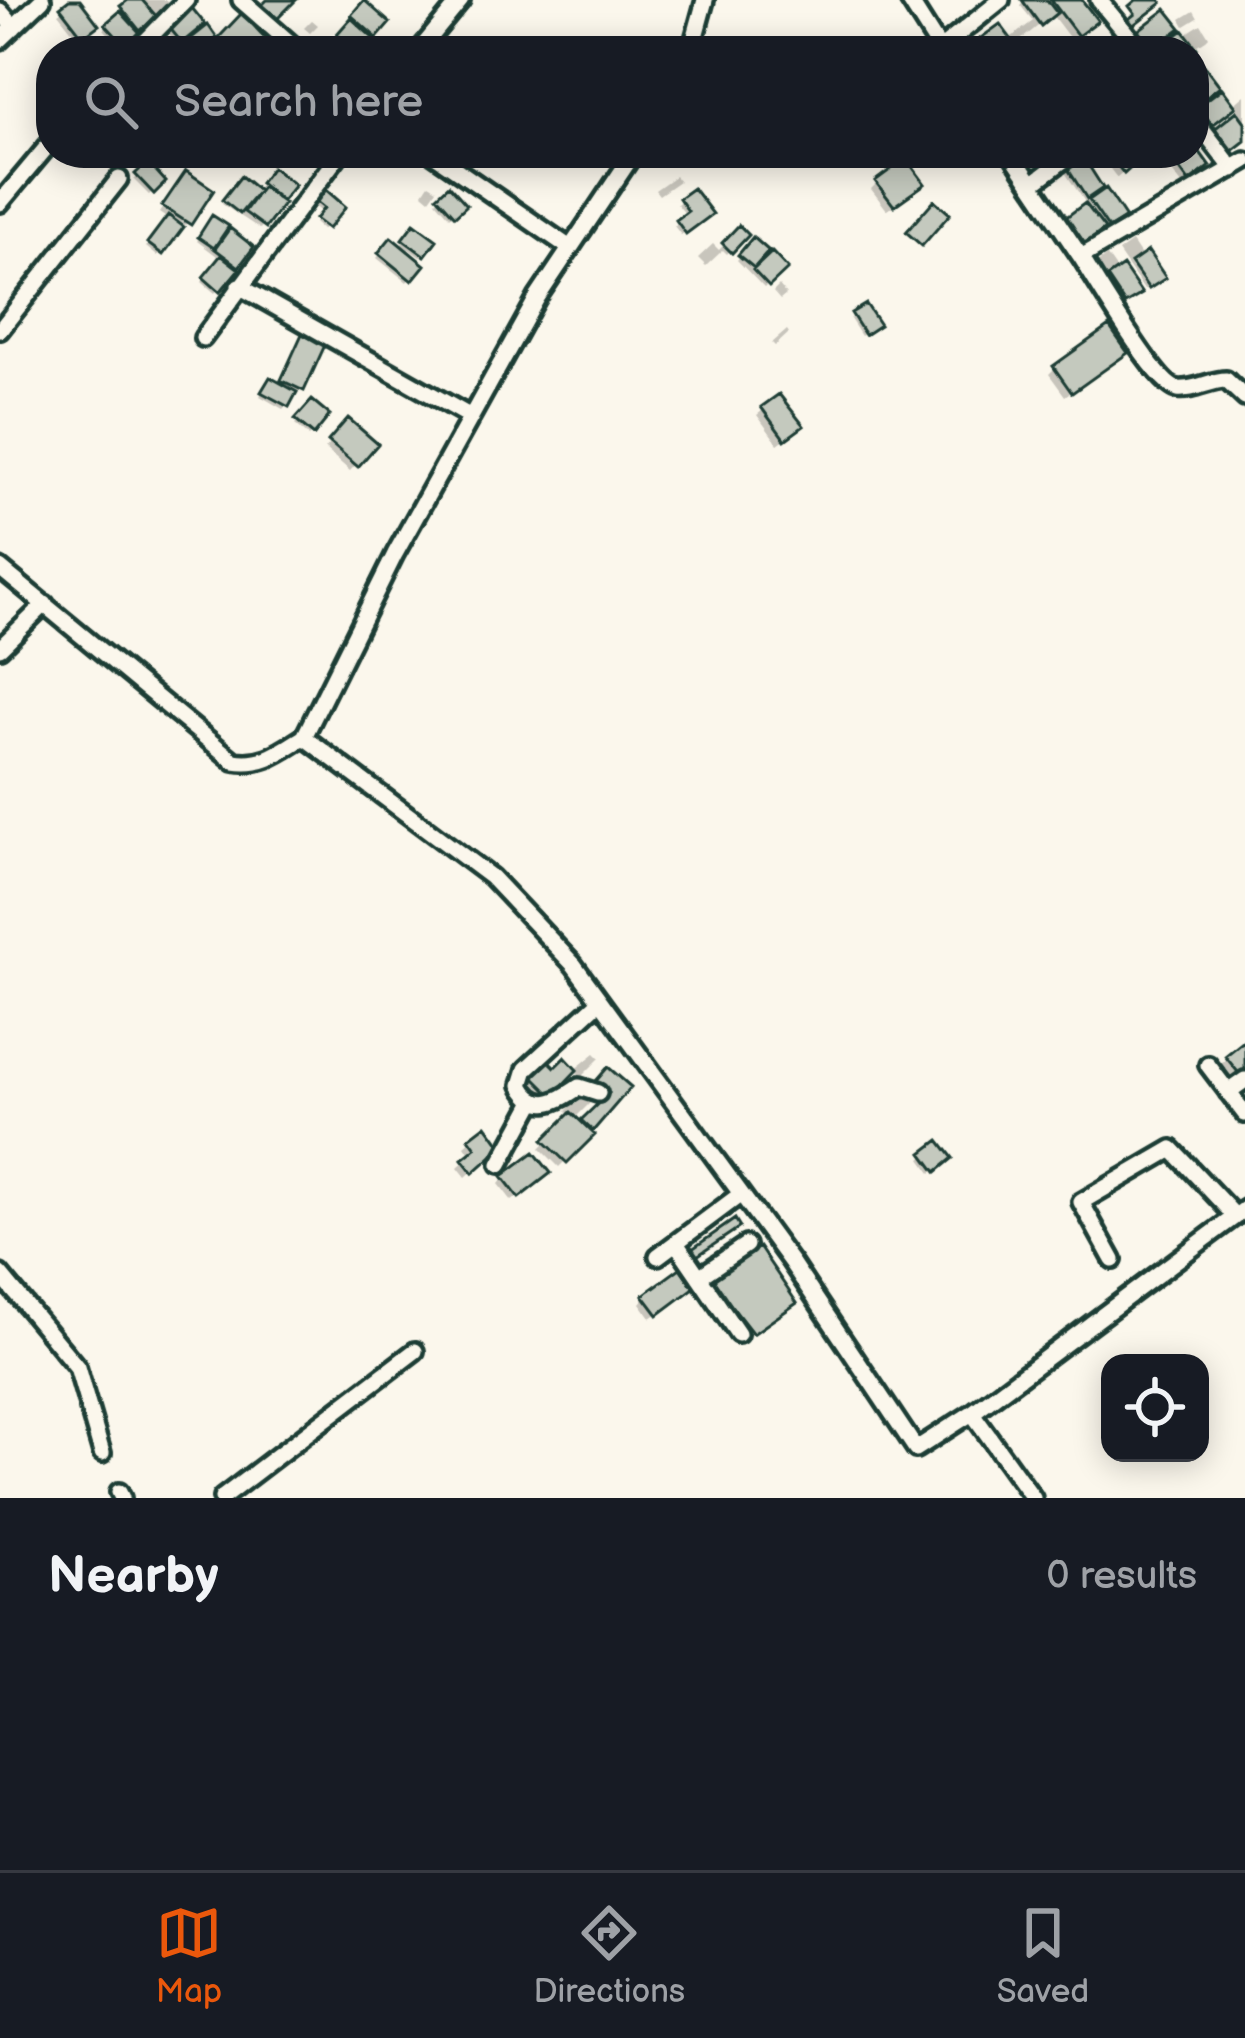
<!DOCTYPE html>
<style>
:root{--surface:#171b24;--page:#20242c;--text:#f1f3f6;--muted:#9ea1a6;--line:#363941;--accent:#ea580c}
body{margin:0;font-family:"Balsamiq Sans",sans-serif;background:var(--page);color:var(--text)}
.controls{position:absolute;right:36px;bottom:36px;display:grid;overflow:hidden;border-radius:24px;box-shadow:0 6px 30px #0003}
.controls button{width:108px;height:108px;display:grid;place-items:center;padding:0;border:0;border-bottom:3px solid var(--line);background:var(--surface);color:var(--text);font:60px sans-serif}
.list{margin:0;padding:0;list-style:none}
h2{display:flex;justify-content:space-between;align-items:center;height:156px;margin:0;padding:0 48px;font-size:51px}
h2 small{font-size:39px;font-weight:400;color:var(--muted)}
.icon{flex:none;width:66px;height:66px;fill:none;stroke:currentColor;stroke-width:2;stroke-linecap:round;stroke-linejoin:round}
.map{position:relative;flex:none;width:1245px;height:1498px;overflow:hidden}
.search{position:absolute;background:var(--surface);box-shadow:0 6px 30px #0003;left:36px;right:36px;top:36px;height:132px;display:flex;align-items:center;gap:30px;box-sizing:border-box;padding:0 42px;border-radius:48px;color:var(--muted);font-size:45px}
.sheet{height:372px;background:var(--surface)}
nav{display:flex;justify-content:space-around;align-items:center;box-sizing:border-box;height:168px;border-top:3px solid var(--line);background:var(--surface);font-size:33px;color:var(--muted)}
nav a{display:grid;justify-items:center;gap:6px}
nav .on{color:var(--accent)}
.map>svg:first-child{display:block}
.shadow{fill:#0003}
.building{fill:#c4c9be;stroke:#1f3d34;stroke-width:3}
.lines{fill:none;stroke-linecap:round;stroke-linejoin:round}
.minor-casing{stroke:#1f3d34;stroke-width:24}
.minor{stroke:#fbf7ec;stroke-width:15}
</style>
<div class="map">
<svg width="1245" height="1498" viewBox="0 0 1245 1498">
<rect width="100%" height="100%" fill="#fbf7ec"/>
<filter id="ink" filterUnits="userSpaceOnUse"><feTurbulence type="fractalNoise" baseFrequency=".00833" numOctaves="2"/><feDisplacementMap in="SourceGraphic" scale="24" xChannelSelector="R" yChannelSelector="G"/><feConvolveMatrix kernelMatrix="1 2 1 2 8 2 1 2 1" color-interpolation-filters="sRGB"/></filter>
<g filter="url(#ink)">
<path class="shadow" d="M76,0L95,24L78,38L58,13Z
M131,0H166L169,4L121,48L104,29Z
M1025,0H1043L1047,6L1054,0H1078L1088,27L1071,40L1052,15L1013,46L1016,51H976L980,43L1000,28L1008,40L1033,21L1020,5Z
M364,4L386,23L361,51H349L336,39Z
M1194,11L1198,18L1185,26L1181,19Z
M191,12L201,24L179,46L167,32Z
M312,20L318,25L310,33L304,28Z
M1201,24L1209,37L1206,40L1189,51H1159Z
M1222,93L1232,106L1245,95V138L1226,153L1212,135L1240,112L1234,105L1229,110L1205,128L1195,114Z
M1194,149L1201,172L1182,185L1159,154L1194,153Z
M190,153H212L196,167L186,157Z
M1098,153H1145L1117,178Z
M1081,159L1122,218L1081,245L1064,224L1087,205L1064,171Z
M148,167L162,182L149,195L134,180Z
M273,171L291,186L260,229L222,204L241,180L255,192Z
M675,176L679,181L659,195L655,190Z
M180,181L210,191L188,223L180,228L157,256L146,247L168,219L159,213Z
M877,183L915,189L887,210L871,189Z
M429,184L437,189L430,199L423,193Z
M448,189L463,205L450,217L436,201Z
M324,192L342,207L322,230L314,223L323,213L313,205Z
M692,192L709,214L681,235L674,226L687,216L677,204Z
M213,219L250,247L215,293L202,282L221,259L197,241Z
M739,229L745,235L727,254L723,250L706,266L698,258L713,244L719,250Z
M411,231L432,241L420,257L409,249L406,253L420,265L407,282L377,258L391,242L399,248Z
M753,242L765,252L752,272L772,256L784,269L764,288L737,260Z
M1132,242L1158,281L1144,290L1118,252Z
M1107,256L1135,296L1121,305L1093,266Z
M779,286L786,295L780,300L773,292Z
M853,316L873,328L861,336L850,319Z
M787,330L789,333L775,346L772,343Z
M303,338L301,389L283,409L260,396L267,384L278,385Z
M1118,358L1065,396L1049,374L1055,368Z
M312,404L326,416L309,436L295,424Z
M763,410L794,432L778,444L757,415Z
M348,422L374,444L350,471L325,449Z
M1245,1044V1071L1234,1080L1221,1064Z
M595,1053L600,1058L581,1077L574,1070Z
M546,1062L555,1071L573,1070L545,1099L526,1082Z
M608,1071L627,1087L588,1133L591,1135L559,1167L540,1148L571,1116L566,1111L585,1092L593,1100L574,1119L580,1124L606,1100L592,1088Z
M485,1129L499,1147L466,1177L458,1167L471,1155L465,1146Z
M939,1144L949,1158L931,1173L921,1159Z
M504,1178L541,1179L512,1201L499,1184Z
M713,1282L785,1311L743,1340L705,1290Z
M685,1294L651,1318L640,1303L645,1297Z"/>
<path class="building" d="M69,0H80L99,25L83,37L60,7Z
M128,0H142L157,17L140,31L120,6Z
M267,0H296L276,20L262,5Z
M364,0L390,23L377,38L351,15Z
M1022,0H1047L1057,13L1041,26Z
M1051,0H1082L1098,21L1078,36Z
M1136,0H1160L1162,3L1131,27L1126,21L1135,14L1129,6Z
M192,8L205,24L182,43L168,26Z
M1166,9L1181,28L1150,51L1136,32Z
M120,11L141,34L126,47L105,24Z
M242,13L269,42L260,51H206Z
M351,18L375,40L365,51H355L337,34Z
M1000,24L1020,51H986L978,40Z
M208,25L217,38L199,51H190L184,44Z
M1183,30L1197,48L1192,51H1154Z
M1204,65L1220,86L1194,106V73Z
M1222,88L1236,107L1210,127L1196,108Z
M1237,111L1245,122V141L1231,152L1213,130Z
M1194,144L1210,166L1189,182L1168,153H1194Z
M1108,153H1147L1124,174Z
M1082,155L1103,188L1087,199L1066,166Z
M906,158L925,184L894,206L875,181Z
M148,162L166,182L154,194L135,174Z
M272,167L295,185L282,201L260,183Z
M186,171L214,190L191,225L162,206Z
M241,176L259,191L240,214L222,200Z
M449,185L467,205L455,216L437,196Z
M262,187L284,203L266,228L244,212Z
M324,188L346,207L328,229L315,219L324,208L314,200Z
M693,188L713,214L686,234L676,220L688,211L679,198Z
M1106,188L1126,218L1109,229L1089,200Z
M934,200L950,214L922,246L906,232Z
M1085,203L1105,229L1085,244L1065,218Z
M168,215L184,227L163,255L147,243Z
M212,215L229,226L214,248L198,237Z
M414,223L437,240L425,256L402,239Z
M739,225L749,235L732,253L722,243Z
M230,228L254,247L239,267L215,249Z
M391,237L425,265L412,281L378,253Z
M753,237L769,251L754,268L738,255Z
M1148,251L1166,278L1149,289L1131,263Z
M772,252L788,269L769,287L753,270Z
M221,255L239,269L220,292L203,277Z
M1123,266L1142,294L1125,304L1107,277Z
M866,304L880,325L865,335L851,313Z
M1109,326L1128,353L1072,393L1053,366Z
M302,334L325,345L304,391L281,380Z
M270,377L297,392L289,407L261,392Z
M779,394L804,426L785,440L761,407Z
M312,400L330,415L314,435L295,419Z
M348,418L378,444L358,467L328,441Z
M1245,1040V1073L1241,1076L1225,1056Z
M565,1057L577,1070L552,1096L530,1074L546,1058L555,1067Z
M608,1067L631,1087L593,1131L581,1120L609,1093L596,1081Z
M571,1112L595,1135L567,1163L543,1140Z
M486,1125L502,1147L473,1173L462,1159L476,1148L469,1138Z
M939,1140L953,1158L936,1172L922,1153Z
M534,1152L551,1173L519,1198L502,1176Z
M735,1219L740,1227L697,1256L692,1249Z
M759,1247L797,1303L753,1334L711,1280Z
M680,1268L694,1288L658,1315L643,1295Z"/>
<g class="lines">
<g class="minor-casing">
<path id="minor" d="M241,0L299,51
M909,0L940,49L1001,0
M1099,0L1141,51
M0,11L14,27
M0,40L42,0
M136,51L186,0
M419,51L461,0
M691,51L705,0
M1194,118L1233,169
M432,153L570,248
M634,153L537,298L395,554L304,737L491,877L574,965L791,1262L916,1449L972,1413
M1011,153L1081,257L1245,161
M1032,184L1073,153
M0,203L51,142
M1081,257C1095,279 1157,386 1178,389C1193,391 1211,380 1226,380L1245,398
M239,286L471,417
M0,330L119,179
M203,338L340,153
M0,568L234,761C263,766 280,752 304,737
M0,648L45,604
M1208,1065L1245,1114
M1228,1092L1245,1080
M598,1093L579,1087C557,1102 537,1114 521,1085L526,1069L600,1001
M500,1164L534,1101
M676,1243L738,1334
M658,1256L741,1194
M1113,1260L1081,1202L1172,1149L1235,1216
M0,1274L77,1367L102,1453
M699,1277L746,1245
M119,1492L122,1498
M222,1498L415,1351
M1033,1498L972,1413L1245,1209"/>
</g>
<use href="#minor" class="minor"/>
</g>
</g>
</svg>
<div class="controls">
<button><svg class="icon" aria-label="locate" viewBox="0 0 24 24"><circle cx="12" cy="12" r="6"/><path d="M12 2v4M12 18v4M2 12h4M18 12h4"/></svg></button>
</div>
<div class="search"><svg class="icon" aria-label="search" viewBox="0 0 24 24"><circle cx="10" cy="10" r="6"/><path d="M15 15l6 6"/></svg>Search here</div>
</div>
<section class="sheet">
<h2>Nearby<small>0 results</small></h2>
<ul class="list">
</ul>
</section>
<nav>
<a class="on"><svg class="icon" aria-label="map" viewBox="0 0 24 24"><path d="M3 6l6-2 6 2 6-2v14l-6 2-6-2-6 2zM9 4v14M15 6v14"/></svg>Map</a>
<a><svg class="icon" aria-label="directions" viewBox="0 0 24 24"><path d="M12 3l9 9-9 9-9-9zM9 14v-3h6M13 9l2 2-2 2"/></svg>Directions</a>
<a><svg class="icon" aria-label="saved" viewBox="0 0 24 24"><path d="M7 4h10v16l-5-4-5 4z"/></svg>Saved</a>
</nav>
